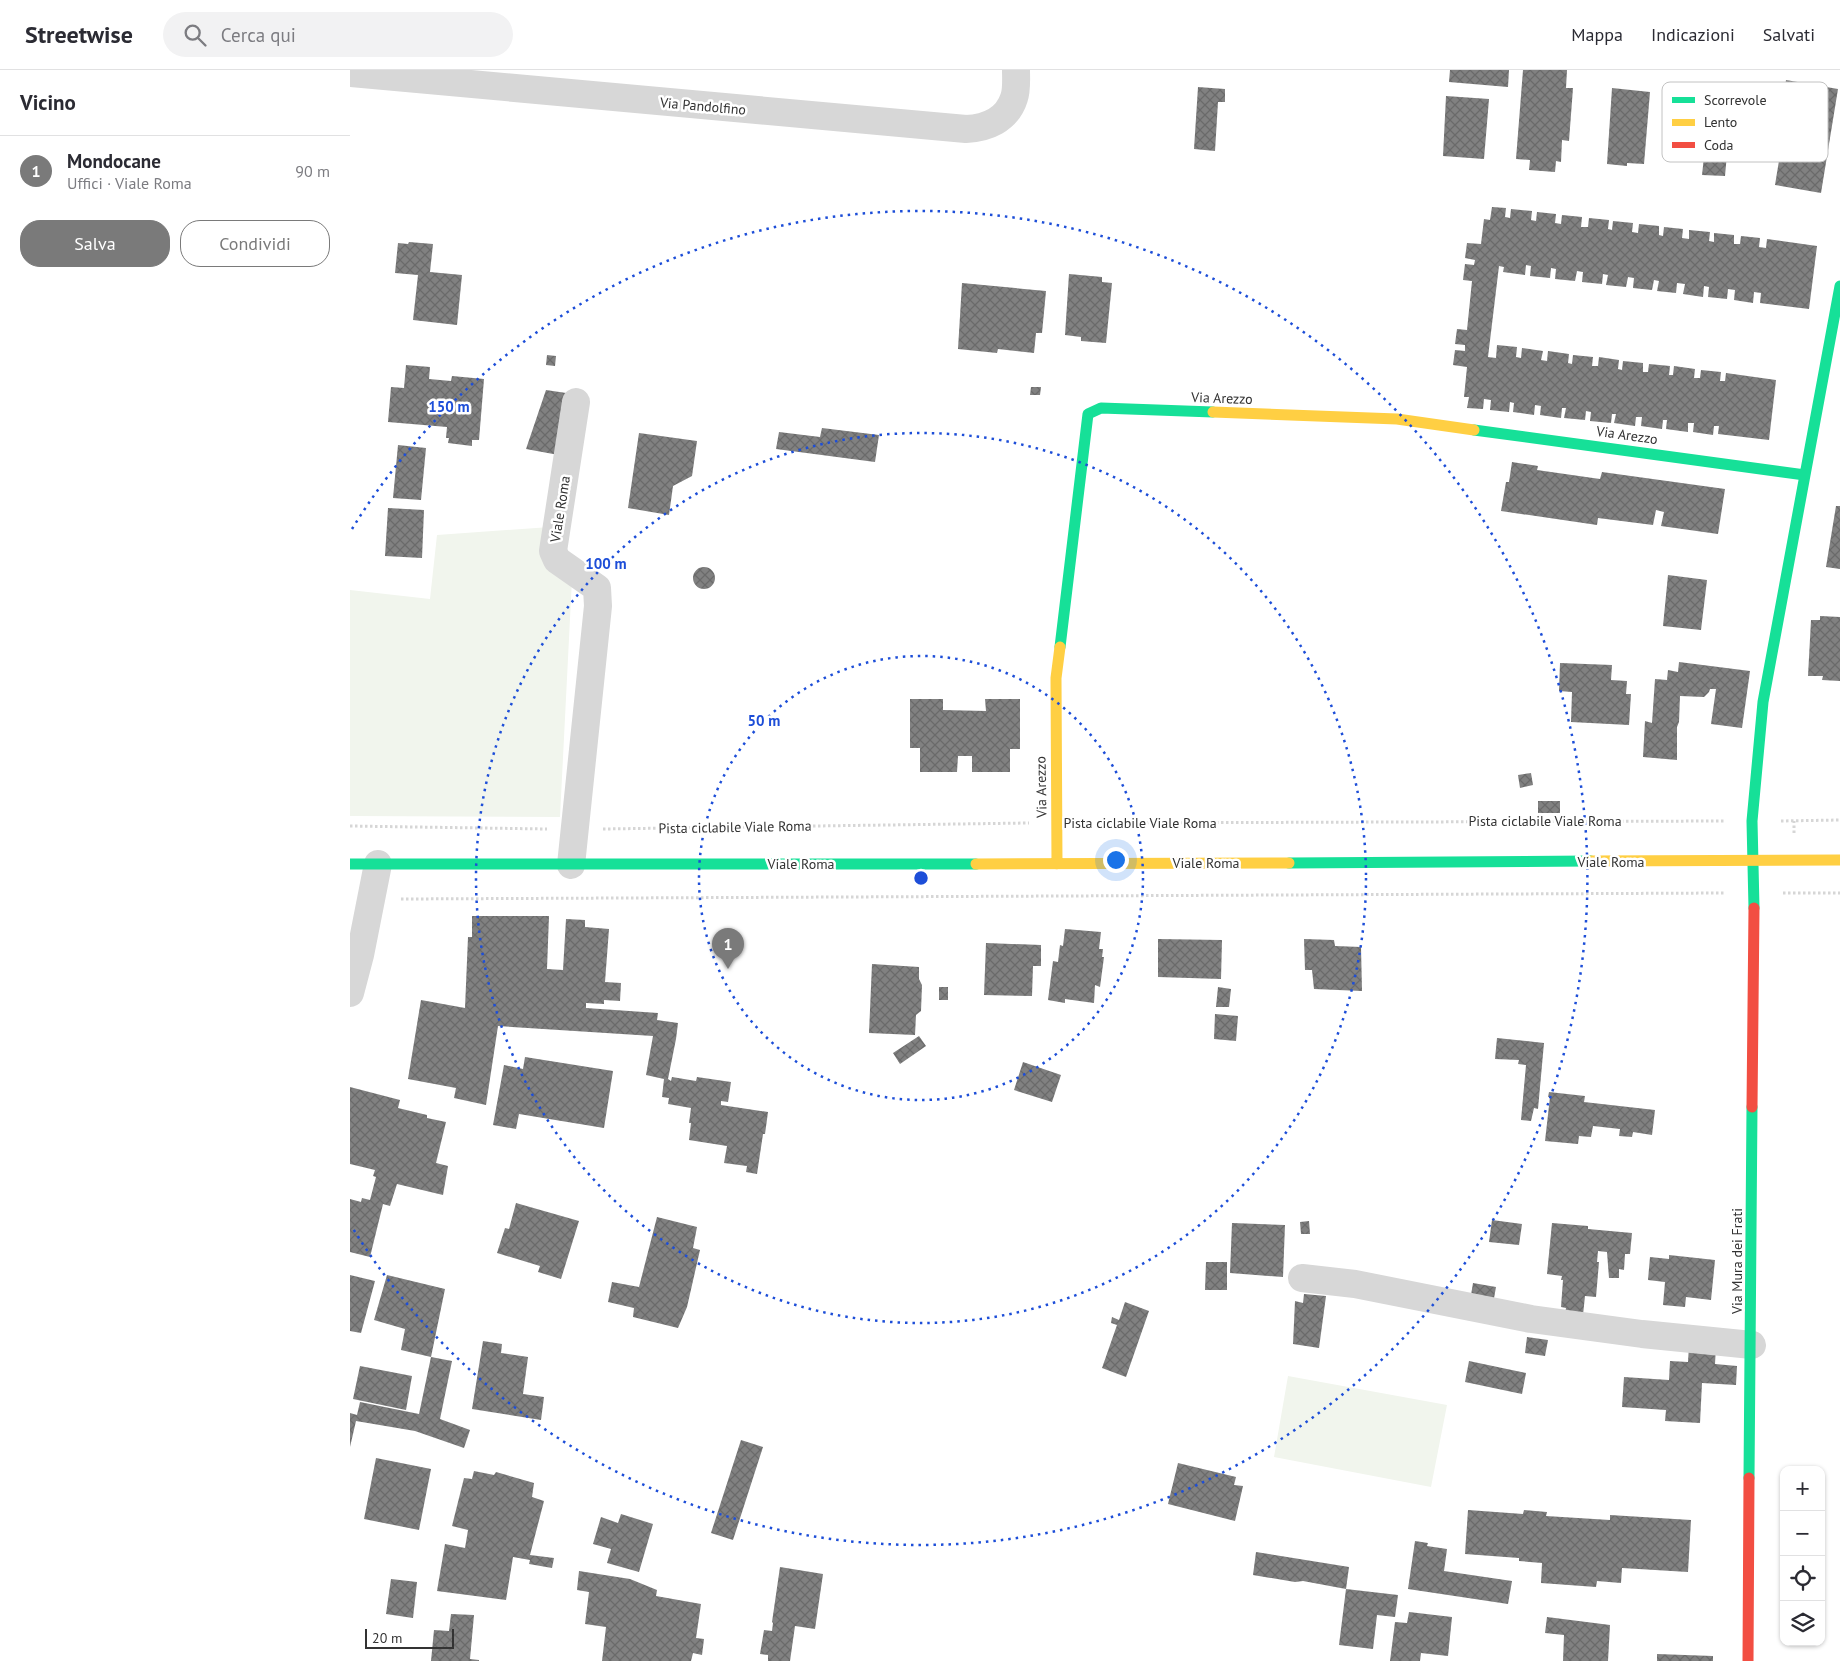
<!DOCTYPE html>
<html lang="it">
<meta charset="utf-8">
<style>
:root{--surface:#fff;--page:#f2f2f3;--text:#2b2b33;--muted:#7c7c81;--line:#e1e1e2;--accent:#7a7a7a}
body{margin:0;font-family:"PT Sans",sans-serif;background:var(--page);color:var(--text)}
.controls{position:absolute;right:15px;bottom:15px;display:grid;overflow:hidden;border-radius:10px;box-shadow:0 1px 4px #0004}
.controls button{width:45px;height:45px;display:grid;place-items:center;padding:0;border:0;border-bottom:1px solid var(--line);background:var(--surface);color:var(--text);font:25px sans-serif}
.scale{position:absolute;left:15px;bottom:12px;width:89px;box-sizing:border-box;padding-left:5px;border:2px solid #333;border-top:0;font-size:14px;line-height:18px;white-space:nowrap;color:#333;-webkit-text-stroke:4px #fff;paint-order:stroke}
.you{position:absolute;left:765px;top:789px;width:18px;height:18px;margin:-12px;border:4px solid #fff;border-radius:50%;background:#1a73e8;box-shadow:0 0 0 8px #1a73e833}
.badge{display:grid;place-items:center;width:32px;height:32px;border-radius:50%;background:var(--accent);color:#fff;font-size:16px;font-weight:700}
.pin{position:absolute;translate:-50% -41px;filter:drop-shadow(0 1px 2px #0008)}
.pin::after{content:'';position:absolute;top:26px;width:18px;height:15px;background:inherit;clip-path:polygon(0 0,100% 0,50% 100%)}
.list{margin:0;padding:0;list-style:none}
h2{display:flex;justify-content:space-between;align-items:center;height:65px;margin:0;padding:0 20px;font-size:21px}
h2 small{font-size:16px;font-weight:400;color:var(--muted)}
.list li{display:grid;grid-template-columns:32px 1fr auto;gap:15px;align-items:center;box-sizing:border-box;height:70px;padding:0 20px;border-top:1px solid var(--line)}
.list b{display:block;font-size:19px;white-space:nowrap}
.list p{margin:0;font-size:16px;white-space:nowrap;color:var(--muted)}
.list em{font-size:16px;font-style:normal;color:var(--muted)}
.actions{display:flex;gap:10px;padding:15px 20px}
.actions a{flex:1;padding:11px 0;border:1px solid var(--accent);border-radius:20px;text-align:center;font-size:18px;color:var(--accent)}
.actions .main{background:var(--accent);color:#fff}
.icon{flex:none;width:28px;height:28px;fill:none;stroke:currentColor;stroke-width:2;stroke-linecap:round;stroke-linejoin:round}
.map{position:relative;flex:none;width:1490px;height:1591px;overflow:hidden}
header{display:flex;align-items:center;gap:30px;box-sizing:border-box;height:70px;padding:0 25px;background:var(--surface);border-bottom:1px solid var(--line)}
header strong{font-size:24px}
nav{display:flex;gap:28px;margin-inline-start:auto;font-size:18px}
.search{width:350px;height:45px;background:var(--page);display:flex;align-items:center;gap:12px;box-sizing:border-box;padding:0 18px;border-radius:28px;color:var(--muted);font-size:19px}
main{display:flex}
aside{flex:1;background:var(--surface)}
.map>svg:first-child{display:block}
.pitch{fill:#f1f5ed}
.building{fill:url(#building-cross-hatch)}
.lines{fill:none;stroke-linecap:round;stroke-linejoin:round}
.path{stroke:#d6d6d6;stroke-width:3;stroke-dasharray:2.5 2.5;stroke-linecap:butt}
.street{stroke:#d7d7d7;stroke-width:28}
.fast{stroke:#16e098;stroke-width:11}
.slow{stroke:#ffcf43;stroke-width:11}
.jam{stroke:#f24e42;stroke-width:11}
.ring{fill:none;stroke:#1d4ed8;stroke-width:2.5;stroke-dasharray:2.5 5}
.labels{text-anchor:middle;stroke-width:5;stroke-linejoin:round;paint-order:stroke}
.street-label{font-size:14px;fill:#333;stroke:#fff}
.key{fill:#fff;stroke:#c2c2c2;stroke-width:1}
.key-label{font-size:14px;fill:#333}
.centre{fill:#1d4ed8;stroke:#fff;stroke-width:2.5}
.ring-label{font-size:15px;text-anchor:middle;font-weight:bold;fill:#1d4ed8;stroke:#fff;stroke-width:5;stroke-linejoin:round;paint-order:stroke}
</style>
<header>
<strong>Streetwise</strong>
<div class="search"><svg class="icon" aria-label="search" viewBox="0 0 24 24"><circle cx="10" cy="10" r="6"/><path d="M15 15l6 6"/></svg>Cerca qui</div>
<nav><a>Mappa</a><a>Indicazioni</a><a>Salvati</a></nav>
</header>
<main>
<aside>
<h2>Vicino<small></small></h2>
<ul class="list">
<li><span class="badge">1</span><div><b>Mondocane</b><p>Uffici · Viale Roma</p></div><em>90 m</em></li>
</ul>
<div class="actions"><a class="main">Salva</a><a>Condividi</a></div>
</aside>
<div class="map">
<svg width="1490" height="1591" viewBox="0 0 1490 1591">
<defs>
<pattern id="building-cross-hatch" width="8" height="8" patternUnits="userSpaceOnUse" patternTransform="scale(1.25)"><rect width="8" height="8" fill="#818181"/><path d="M0 0l8 8M0 8l8-8" fill="none" stroke="#6a6a6a"/></pattern>
</defs>
<rect width="100%" height="100%" fill="#fff"/>
<path class="pitch" d="M200,457L222,509L210,747L0,746V520L80,529L87,465Z
M938,1306L1097,1335L1081,1417L924,1387Z"/>
<path class="building" d="M1100,0H1159L1158,17L1099,12Z
M1173,0H1217L1216,18H1223L1219,71L1212,70L1211,92L1206,91L1205,102L1179,100L1180,90L1166,89Z
M1436,10L1488,19L1471,123L1425,115L1438,36H1432Z
M848,17L875,19V32H868L865,81L844,79Z
M1262,18L1300,22L1294,94L1277,93V96L1257,94Z
M1096,26L1139,29L1134,89L1093,86Z
M1335,35L1381,39L1375,106L1352,105L1354,87L1331,85Z
M1142,137L1156,138L1155,147L1160,148L1161,139L1182,141L1181,150L1186,151L1187,142L1206,144L1205,153L1211,154L1212,145L1232,147L1231,157H1238L1239,148L1259,150L1258,159L1262,160L1263,151L1283,153L1282,162L1288,163L1289,154L1309,156V165L1313,166L1314,157L1333,159L1332,168L1339,169V160L1360,162L1359,171L1364,172V163L1384,165V174H1390L1391,166L1410,168L1409,177L1416,178L1417,169L1467,176L1459,239L1410,233L1411,223L1404,222L1403,233L1384,230L1385,220L1378,219L1377,229L1358,227L1359,217L1354,216L1353,227L1333,224L1335,214L1327,213L1326,223L1307,221L1309,211L1304,210L1302,220L1283,218L1284,208L1278,207L1276,217L1256,215L1258,205L1253,204L1252,214L1232,212L1233,202L1227,201L1225,211L1205,209L1206,199L1201,198L1200,208L1180,206L1181,196L1176,195L1175,205L1153,202L1154,197L1149,196L1138,287L1146,288L1147,275L1167,277L1166,287L1171,288L1172,278L1193,281L1191,290L1197,291L1198,281L1219,284L1218,293L1222,294L1223,285L1243,287L1242,296H1248L1249,287L1269,290L1268,299L1272,300L1273,291L1293,293V302H1298L1299,294L1320,296L1319,305H1323L1324,296L1345,299L1344,308H1350L1351,300L1371,302L1370,311H1375L1376,303L1426,310L1419,370L1368,364L1369,356H1364L1363,365L1343,362L1344,353H1338V362L1316,359L1317,350H1313L1312,359L1291,356L1292,347H1286L1285,356L1264,353L1266,344H1262L1261,353L1240,351L1241,342L1236,341L1235,350L1214,348L1216,338H1212L1211,348L1190,345L1191,336L1185,335L1184,345L1163,342L1164,333L1160,332L1159,342L1140,340L1141,330L1134,329L1133,339L1117,338L1119,327H1114L1117,297L1103,295L1105,280L1115,281V275L1105,274L1107,259L1117,260L1122,211L1113,210L1115,194L1124,195L1125,190L1115,188L1117,173L1131,174L1134,149L1140,150Z
M59,172L83,174L80,202L112,205L107,255L63,250L68,205L45,203L48,173L58,174Z
M719,204L752,207V212L762,213L756,273L731,271V267L715,265Z
M612,213L696,221L692,263H686L684,283L648,279L647,283L608,279Z
M197,285L206,286L205,296L196,295Z
M56,295L80,297L79,309L101,311L102,306L134,309L129,370H122V376L98,373L99,368H96L97,357L38,352L41,317L54,318Z
M681,317H691L690,325H680Z
M196,320L223,324L214,386L176,379Z
M472,358L529,365L525,392L426,379L429,362L470,367Z
M289,363L347,371L342,406L323,416L319,445L278,438Z
M48,375L76,378L71,430L43,428Z
M1162,392L1188,396L1187,400L1250,409L1252,402L1375,419L1368,464L1311,456L1314,442L1306,440L1303,455L1248,448L1247,455L1151,441L1156,412H1159Z
M1486,436H1490V499L1476,497Z
M38,438L74,440L72,488L35,486Z
M343 508a11 11 0 1 1 22 0a11 11 0 1 1-22 0Z
M1318,505L1357,510L1351,560L1313,556Z
M1470,546L1490,547V611L1472,610L1473,606H1458L1461,550H1470Z
M1329,592L1400,601L1392,658L1361,654L1366,619H1360L1359,622L1354,627L1330,626L1329,652L1327,657V690L1293,687L1295,651L1302,653L1305,609L1317,610L1318,600L1328,602Z
M1210,593L1262,595L1261,610L1277,611L1276,624H1281L1279,655L1221,652L1222,622L1209,621Z
M560,629H593V640L636,641L635,629H670V679H660V702H622V686H608L607,702H570V678H560Z
M1181,703L1183,715L1170,718L1168,705Z
M1188,731H1210V743H1188Z
M122,846H199L197,899L213,900L216,849L235,850V857L259,859L255,912L271,913L270,931L254,930V934L236,933V938L308,943L307,950L328,953L326,969L318,1009L321,1011L322,1007L346,1011L347,1007L381,1012L378,1032L371,1031V1035L418,1042L415,1064H413L407,1104L396,1102L397,1096L374,1093L377,1076L339,1070L341,1053H339L341,1038L318,1034L319,1028L312,1027L314,1009L296,1005L303,966L148,956L136,1035L104,1028L106,1018L58,1009L71,930L115,938L118,867H122Z
M715,859L751,862L749,879H753L752,887H754L750,917L745,915L744,933L715,929V933L698,930L703,891L708,892L710,875L713,876Z
M808,869L872,870L871,909L808,907Z
M954,869L984,870L985,876L1011,877L1012,921L964,919L962,900H955Z
M636,873L691,875V896H683L682,926L634,925Z
M522,894L569,897V909L572,915L571,941L566,945L565,965L519,963Z
M589,917H598V930H589Z
M868,917L881,919L879,937H866Z
M865,944L888,946L886,971L864,969Z
M569,966L576,976L550,994L543,983Z
M1147,968L1194,973L1188,1039L1184,1038L1181,1051L1171,1050L1176,995L1168,994L1169,990L1145,989Z
M175,987L263,1001L254,1058L169,1044L166,1059L143,1055L154,995L173,999Z
M673,992L711,1005L702,1032L664,1020Z
M0,1017L50,1030L48,1038L77,1045V1048L96,1052L86,1093L98,1096L93,1125L47,1114L40,1136L33,1134L20,1187L0,1182V1129L11,1132L12,1128L20,1130L26,1107L23,1106L25,1100L0,1094Z
M1199,1022L1235,1026L1234,1032L1305,1040L1302,1065L1283,1062L1282,1067L1269,1066L1270,1059L1243,1056L1241,1067L1229,1066L1228,1074L1195,1071L1200,1027H1198Z
M166,1133L229,1151L211,1209L188,1202L190,1196L147,1183L155,1158L159,1159Z
M307,1147L347,1157L343,1178L350,1180L337,1237L328,1258L283,1247L284,1238L258,1232L262,1212L289,1217Z
M1142,1150L1172,1154L1169,1175L1139,1172Z
M959,1151L960,1164H951L950,1152Z
M882,1153L935,1155L933,1207L880,1203Z
M1202,1153L1238,1156V1159L1282,1163L1280,1184H1275L1274,1200L1269,1199V1208H1259L1257,1182L1248,1181L1247,1192H1249L1246,1227L1235,1226L1233,1245L1215,1244L1216,1238L1211,1237L1213,1210H1211L1212,1206L1197,1204Z
M1319,1185L1365,1190L1361,1230L1336,1227L1335,1237L1313,1235L1315,1212L1298,1210L1300,1187L1319,1189Z
M856,1192H877V1220H855Z
M0,1205L25,1211L11,1263L0,1261Z
M37,1205L95,1219L81,1287L51,1280L55,1259L24,1250Z
M1123,1213L1146,1217L1143,1234L1120,1231Z
M954,1224L976,1226L969,1278L943,1274L945,1231L953,1233Z
M775,1232L799,1241L776,1307L752,1298L767,1255L761,1253L762,1247L769,1250Z
M1177,1267L1198,1270L1195,1286L1175,1283Z
M133,1271L152,1274L151,1283L178,1287L173,1324L194,1327L191,1350L122,1339Z
M1339,1275L1366,1276L1365,1294L1387,1296L1386,1315L1352,1313L1350,1353L1315,1351L1316,1340L1272,1337L1274,1307L1319,1310L1320,1291L1338,1292Z
M81,1287L102,1291L90,1349L120,1360L114,1378L65,1361L6,1351L0,1377V1343L7,1345L10,1332L69,1344Z
M1119,1291L1176,1303L1172,1324L1115,1312Z
M10,1296L62,1306L56,1340L3,1329Z
M391,1370L413,1377L383,1470L361,1463Z
M26,1388L81,1399L69,1460L14,1449Z
M828,1393L886,1407L884,1415L893,1416L885,1451L818,1434Z
M124,1401L144,1405L146,1402L184,1413L182,1427L194,1431L180,1485L204,1488L202,1498L179,1494L180,1490L163,1487L156,1530L87,1521L95,1474L115,1478L118,1460L102,1456L114,1408L122,1409Z
M1118,1440L1173,1444L1174,1440L1197,1442L1196,1446L1260,1450V1445L1341,1450L1338,1502L1272,1498L1271,1513L1247,1511L1246,1517L1191,1513L1192,1493L1169,1491V1488L1115,1484Z
M271,1444L303,1454L289,1502L257,1493L261,1479L243,1474L251,1447L268,1453Z
M1065,1471L1078,1473L1077,1476L1097,1479L1094,1501L1162,1511L1158,1534L1058,1519Z
M906,1482L999,1497L996,1519L953,1511L945,1512L903,1505Z
M430,1497L473,1504L465,1559L445,1556L440,1591H418V1585L410,1584L414,1560L422,1561L423,1553L422,1552Z
M229,1501L280,1509L307,1520L306,1526L351,1534L346,1568L354,1569L352,1585L343,1583L341,1591H252L256,1557L235,1554L239,1522L227,1520Z
M41,1509L67,1512L63,1548L36,1544Z
M996,1519L1048,1525L1045,1547L1027,1545L1023,1579L989,1575Z
M1059,1542L1102,1547L1098,1586L1071,1583L1070,1591H1040L1045,1552L1057,1553Z
M101,1544L124,1545L120,1589L129,1590V1591H81L84,1560L99,1561Z
M1197,1547L1260,1555L1258,1591H1213L1214,1565L1195,1563Z
M1307,1584L1363,1586V1591H1307Z"/>
<g class="lines">
<path class="path" d="M1431,751L1490,750
M736,753L1374,751
M0,756L197,759
M253,759L679,753
M1444,763V751
M1433,823H1490
M51,829L1374,823"/>
<path class="street" d="M0,3L616,59C637,58 657,50 664,28C667,20 666,9 666,0
M221,795L248,536L247,518L207,490L203,481L226,332
M0,923L10,885L28,794
M952,1208L1005,1214L1181,1249L1292,1264L1402,1275"/>
<path class="fast" d="M1124,360L1455,405
M710,577L738,344L751,338L863,342
M939,793L1241,791
M0,794H626
M1404,838L1402,751L1413,632L1490,216
M1399,1408L1402,1037"/>
<path class="slow" d="M863,342L1047,349L1124,360
M1241,791L1490,790
M626,794L939,793
M707,794L706,608L710,577"/>
<path class="jam" d="M1402,1037L1404,838
M1398,1591L1399,1408"/>
</g>
<g class="ring">
<circle cx="571" cy="808" r="222"/>
<circle cx="571" cy="808" r="445"/>
<path d="M2 459A667 667 0 1 1 2 1157"/>
</g>
<g class="labels">
<g class="street-label">
<text transform="translate(353 36) rotate(5)" y="5">Via Pandolfino</text>
<text transform="translate(872 328) rotate(2)" y="5">Via Arezzo</text>
<text transform="translate(1277 365) rotate(8)" y="5">Via Arezzo</text>
<text transform="translate(210 439) rotate(-81)" y="5">Viale Roma</text>
<text transform="translate(691 717) rotate(-91)" y="5">Via Arezzo</text>
<text x="1195" y="756">Pista ciclabile Viale Roma</text>
<text x="790" y="758">Pista ciclabile Viale Roma</text>
<text transform="translate(385 757) rotate(-1)" y="5">Pista ciclabile Viale Roma</text>
<text x="1261" y="797">Viale Roma</text>
<text x="856" y="798">Viale Roma</text>
<text x="451" y="799">Viale Roma</text>
<text transform="translate(1387 1191) rotate(-90)" y="5">Via Mura dei Frati</text>
</g>
</g>
<rect x="1312" y="12" width="166" height="80" rx="8" class="key"/>
<rect x="1322" y="27" width="23" height="6" fill="#16e098"/>
<rect x="1322" y="49" width="23" height="7" fill="#ffcf43"/>
<rect x="1322" y="72" width="23" height="6" fill="#f24e42"/>
<g class="key-label">
<text x="1354" y="35">Scorrevole</text>
<text x="1354" y="57">Lento</text>
<text x="1354" y="80">Coda</text>
</g>
<circle cx="571" cy="808" r="8" class="centre"/>
<g class="ring-label">
<text x="99" y="342">150 m</text>
<text x="256" y="499">100 m</text>
<text x="414" y="656">50 m</text>
</g>
</svg>
<div class="controls">
<button>+</button>
<button>−</button>
<button><svg class="icon" aria-label="locate" viewBox="0 0 24 24"><circle cx="12" cy="12" r="6"/><path d="M12 2v4M12 18v4M2 12h4M18 12h4"/></svg></button>
<button><svg class="icon" aria-label="layers" viewBox="0 0 24 24"><path d="M12 4l9 5-9 5-9-5zM3 14l9 5 9-5"/></svg></button>
</div>
<div class="scale">20 m</div>
<div class="you"></div>
<div class="pin badge" style="left:378px;top:899px">1</div>
</div>
</main>
